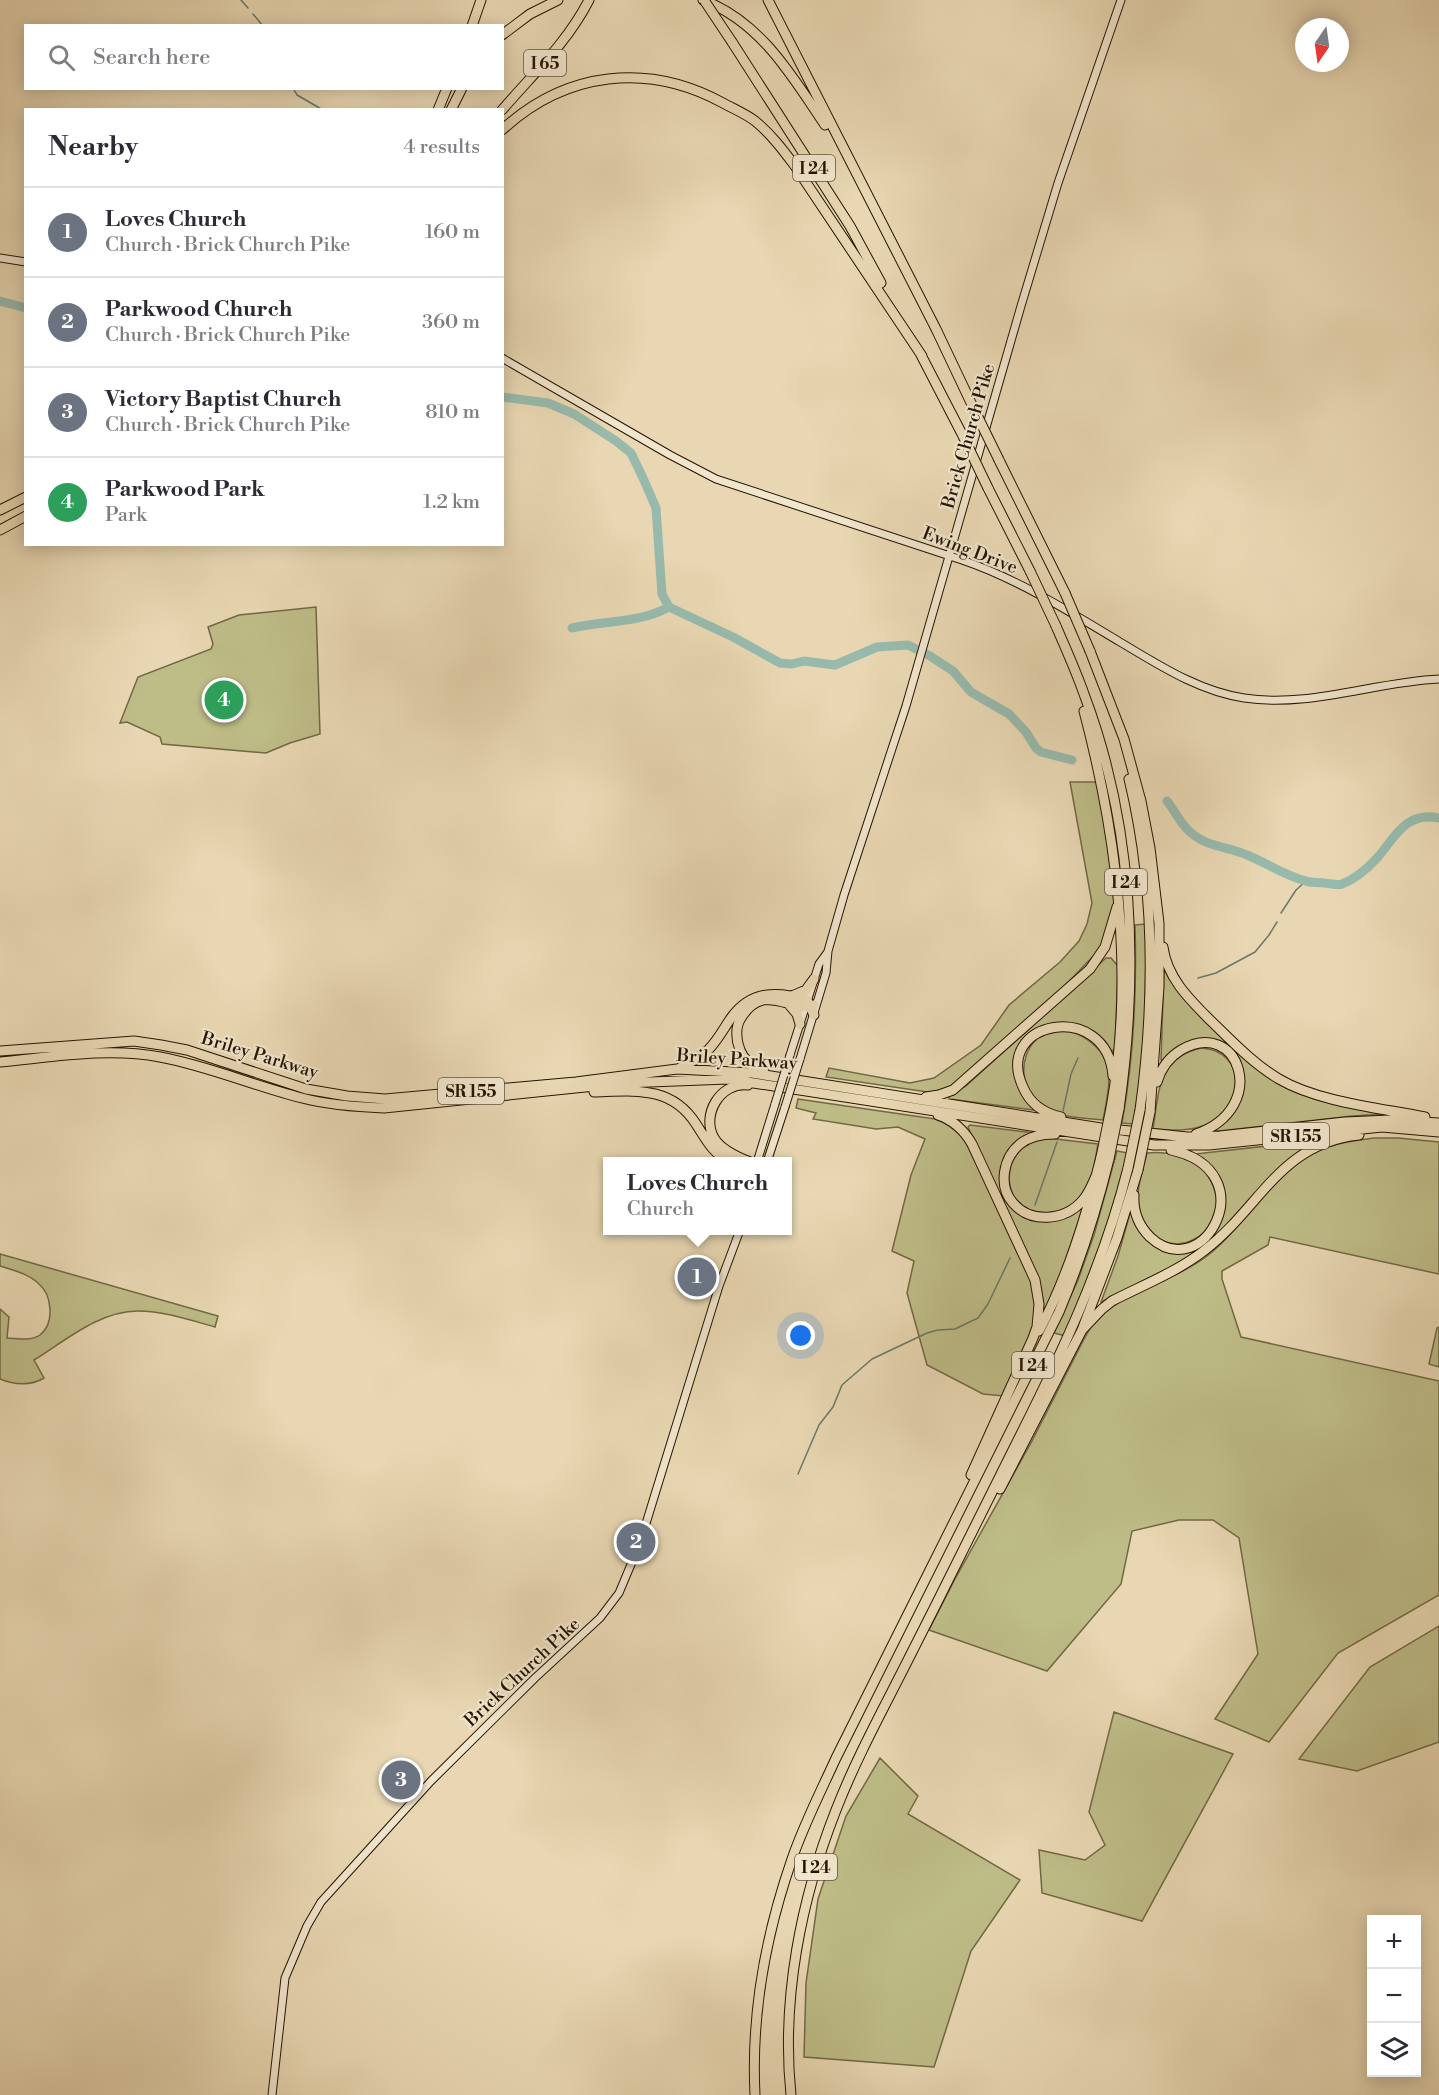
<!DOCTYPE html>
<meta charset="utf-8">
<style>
:root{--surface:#fff;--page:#f2f2f3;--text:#2b2b33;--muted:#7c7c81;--line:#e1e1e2;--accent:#b45309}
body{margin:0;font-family:"Libre Bodoni",serif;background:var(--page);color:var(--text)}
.controls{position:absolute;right:18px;bottom:18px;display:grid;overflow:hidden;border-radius:0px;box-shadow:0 3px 15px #0003}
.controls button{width:54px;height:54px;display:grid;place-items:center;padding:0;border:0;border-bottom:2px solid var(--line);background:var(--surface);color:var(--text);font:30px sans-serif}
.compass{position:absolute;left:1295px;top:18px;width:54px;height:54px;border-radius:50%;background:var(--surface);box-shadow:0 3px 15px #0003;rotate:193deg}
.you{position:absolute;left:801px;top:1336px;width:21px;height:21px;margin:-15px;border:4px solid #fff;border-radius:50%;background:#1a73e8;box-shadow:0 0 0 9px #1a73e833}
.badge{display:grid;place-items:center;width:39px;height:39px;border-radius:50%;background:var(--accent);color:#fff;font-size:20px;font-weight:700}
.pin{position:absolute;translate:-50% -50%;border:3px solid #fff;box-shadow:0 2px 6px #0006}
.popup{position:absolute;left:603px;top:1157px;width:189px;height:78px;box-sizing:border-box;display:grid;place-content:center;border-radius:0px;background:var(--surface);filter:drop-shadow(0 2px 4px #0005);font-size:20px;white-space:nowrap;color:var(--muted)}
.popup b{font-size:22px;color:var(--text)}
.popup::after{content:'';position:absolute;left:50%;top:100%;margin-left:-12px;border:12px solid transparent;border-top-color:var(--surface)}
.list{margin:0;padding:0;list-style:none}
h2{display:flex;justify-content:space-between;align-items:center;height:78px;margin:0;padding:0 24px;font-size:26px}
h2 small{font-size:20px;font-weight:400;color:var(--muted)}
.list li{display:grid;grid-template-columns:39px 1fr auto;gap:18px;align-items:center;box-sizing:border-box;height:90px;padding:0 24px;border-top:2px solid var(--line)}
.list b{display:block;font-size:22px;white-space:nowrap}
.list p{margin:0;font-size:20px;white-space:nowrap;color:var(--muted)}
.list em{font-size:20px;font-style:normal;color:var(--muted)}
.icon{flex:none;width:33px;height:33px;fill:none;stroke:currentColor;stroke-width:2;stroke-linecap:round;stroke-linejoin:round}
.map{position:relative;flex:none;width:1439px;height:2095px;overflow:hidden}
.search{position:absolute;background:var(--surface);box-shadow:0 3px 15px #0003;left:24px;top:24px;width:480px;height:66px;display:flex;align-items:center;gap:15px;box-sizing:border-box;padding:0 21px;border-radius:0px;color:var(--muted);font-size:22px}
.panel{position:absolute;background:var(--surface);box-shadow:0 3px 15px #0003;left:24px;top:108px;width:480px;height:438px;border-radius:0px}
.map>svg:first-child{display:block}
.green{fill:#bebc87;stroke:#716844;stroke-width:1.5}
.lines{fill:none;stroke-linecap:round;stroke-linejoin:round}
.stream{stroke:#697868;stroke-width:1.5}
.river{stroke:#97baad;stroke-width:9}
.secondary-casing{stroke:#241400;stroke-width:9}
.highway-casing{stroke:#241400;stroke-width:11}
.secondary{stroke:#f0e5cd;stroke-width:7}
.highway{stroke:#e8d7b2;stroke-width:9}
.secondary-bridge-casing{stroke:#241400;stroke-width:9;stroke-linecap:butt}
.highway-bridge-casing{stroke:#241400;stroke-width:11;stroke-linecap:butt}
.secondary-bridge{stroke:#f0e5cd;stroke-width:7}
.highway-bridge{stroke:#e8d7b2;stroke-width:9}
.labels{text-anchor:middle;stroke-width:4.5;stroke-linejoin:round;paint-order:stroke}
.shield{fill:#f0e5cd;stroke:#61533e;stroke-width:1.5}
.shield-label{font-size:16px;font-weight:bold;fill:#241400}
.street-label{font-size:18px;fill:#241400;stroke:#f0e5cd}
</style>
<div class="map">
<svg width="1439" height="2095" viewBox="0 0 1439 2095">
<rect width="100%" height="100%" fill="#e8d7b2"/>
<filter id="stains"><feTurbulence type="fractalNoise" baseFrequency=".00333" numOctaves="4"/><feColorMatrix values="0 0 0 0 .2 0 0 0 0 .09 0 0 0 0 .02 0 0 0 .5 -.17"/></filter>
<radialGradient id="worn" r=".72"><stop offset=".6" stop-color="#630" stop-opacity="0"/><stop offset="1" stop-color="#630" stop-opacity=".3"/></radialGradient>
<path class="green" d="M316,607L320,734L290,743L266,753L162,744L160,737L127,722L120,723L138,677L211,649L213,644L208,627L239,615Z
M1070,782H1098L1115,895L1114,912L1100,949L1055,996L955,1086L934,1093L826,1077L829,1068L910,1083L934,1078L981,1045L1009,1005L1060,962L1079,941L1087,924L1092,903Z
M1146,924C1146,991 1146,1058 1133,1124L1122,1123C1134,1057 1137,992 1135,925Z
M1106,958H1111L1118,966L1115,1048L1113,1051H1110L1077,1025L1067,1023L1049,1024L1037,1029L1017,1055L1034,1110L950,1099L947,1096L966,1086Z
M1164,967L1215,1028L1263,1074L1282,1085L1386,1114L1352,1116L1219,1131L1213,1129C1236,1117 1247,1093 1242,1068L1215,1042L1164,1061L1161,1060Z
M1072,1031C1118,1052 1111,1078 1103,1120C1085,1118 1060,1118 1044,1108C1020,1093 1017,1057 1037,1039C1038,1038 1042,1033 1044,1033C1052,1030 1064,1031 1072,1031Z
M1201,1048C1248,1051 1244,1107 1208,1124C1191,1132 1171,1130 1153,1129C1159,1092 1157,1058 1201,1048Z
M798,1099L935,1119C947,1123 955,1129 964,1139L1027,1270C1031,1282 1035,1294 1035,1307C1036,1337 1015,1369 1004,1396L983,1394L927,1365L907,1293L914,1261L892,1251L911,1175L925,1139L898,1127L876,1129L813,1119L816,1113L796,1108Z
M970,1125L1034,1133L1021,1140L1001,1188L1032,1220L1054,1221L1083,1207L1062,1272L1041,1322L1042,1307L988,1172L968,1127Z
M1047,1138L1098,1144C1095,1160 1093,1180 1084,1194C1078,1202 1067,1209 1057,1211C1001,1227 990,1145 1047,1138Z
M1374,1138H1398L1439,1142V1274L1270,1237L1268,1245L1222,1271V1279L1241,1337L1439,1381V1595L1338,1653L1269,1742L1215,1719L1258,1654L1239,1538L1213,1520H1179L1132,1531L1121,1584L1047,1671L929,1630L955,1579L1032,1441L1084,1339C1087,1334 1090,1328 1093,1324C1117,1293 1175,1281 1207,1256C1243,1228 1265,1183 1304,1158C1325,1145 1349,1141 1374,1138Z
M1320,1140V1142L1214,1238L1186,1260L1101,1302L1118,1256L1131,1210L1148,1239L1189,1250L1223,1211L1205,1161L1195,1154Z
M1117,1151L1128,1153L1116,1203L1066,1336L1054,1333L1078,1280L1094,1235Z
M1147,1153C1167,1151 1194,1156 1206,1173C1248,1232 1155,1279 1139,1208C1135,1190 1143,1170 1147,1153Z
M0,1254L218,1316L215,1327C190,1320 163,1311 138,1311C99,1311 65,1341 34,1360L44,1378C31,1386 14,1385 0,1379V1309L9,1317L7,1338C18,1339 31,1341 40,1335C55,1323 52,1295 39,1284C29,1274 13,1270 0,1266Z
M1439,1327V1367L1429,1364L1437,1328Z
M1439,1626V1742L1357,1771L1299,1759L1370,1667Z
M1114,1712L1233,1754L1142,1921L1042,1893L1039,1850L1085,1860L1105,1845L1089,1812Z
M880,1758L918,1796L908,1814L1020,1880L971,1951L934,2067L804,2057L806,1983L818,1899L846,1816Z"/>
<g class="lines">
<path class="stream" d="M241,0L248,8
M253,14L263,26
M293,88L297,95L323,110
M1281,913L1296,890L1306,881
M1198,978L1216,973L1255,952L1269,935L1277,922
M1063,1111L1071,1074L1078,1058
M1035,1205L1057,1142
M798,1474L819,1425L833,1407L842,1385L872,1359L927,1333L938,1330L955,1329L978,1318L988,1304L1010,1258"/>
<path class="river" d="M0,301L26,308
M502,397L548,403L574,414L616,441L631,453L643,478L656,508L662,594L669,607L733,637L780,663L792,664L804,661L835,665L877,647L908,645L930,656L953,671L971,692L1009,714L1026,732L1036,748L1041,752L1072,760
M572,628C606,620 637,624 669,607
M1167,801C1175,811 1180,823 1189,831C1207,848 1227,846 1247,855C1267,863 1285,876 1306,881C1311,883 1318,882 1324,883C1329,883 1337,886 1342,884C1355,879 1369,867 1378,857C1395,837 1406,811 1439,818"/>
<g class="secondary-casing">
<path id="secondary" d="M0,258L26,262
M502,358L670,455L716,479L962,560C1018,579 1070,612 1120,642C1159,665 1198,691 1244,698C1310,708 1374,682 1439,679
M790,1055L819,964L827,953
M800,1059L826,973L828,951L844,895L906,706L1021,306L1058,183L1121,0
M757,1162L775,1104
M767,1162L785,1107
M272,2095L285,1978L307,1926L321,1902L431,1781L535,1678L600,1618L619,1593L640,1543L719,1286L740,1230"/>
</g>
<g class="highway-casing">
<path id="highway" d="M703,0C761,22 792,76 825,125
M768,0L936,329L973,407
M472,26L481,0
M502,35L530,14L558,0
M732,42L850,226L881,283
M438,110L447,88
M451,110L462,88
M502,110C533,74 567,43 589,0
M502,130C566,71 648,62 723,103C734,109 746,114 755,121C771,134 783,150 795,166L922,356
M920,353L963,436
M999,460L1065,593
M988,488L1030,571
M0,510L26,497
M0,530L26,516
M1056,626C1066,649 1076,671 1084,694C1134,826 1139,971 1119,1109
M1090,651L1124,739L1141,801L1150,848L1159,923V987L1150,1112
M1084,711C1118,840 1135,975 1111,1108
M1129,779C1155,887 1155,1001 1140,1110
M1163,947C1167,977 1188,998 1209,1019C1231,1040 1252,1063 1279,1079C1318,1102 1380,1108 1425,1117
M792,996L806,990L814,979
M786,1001L797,1014L800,1024
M0,1051L134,1041L161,1045L187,1050L306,1089L347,1096L385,1099L576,1082L677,1069L752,1073L1101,1128L1187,1137L1220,1136L1345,1122L1390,1120L1439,1123
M0,1062C53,1057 108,1047 160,1057C209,1066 254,1086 302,1098C329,1105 356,1107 384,1108L624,1083L728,1079L1154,1145H1209L1382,1127L1439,1132
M678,1069C689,1063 701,1058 709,1049C718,1040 724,1028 731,1018C751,990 778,991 807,1000L814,1015
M764,1072C753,1067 744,1061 740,1050C736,1040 735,1027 741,1018C764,980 792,1014 814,1005
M1157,1082C1161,1068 1168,1058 1181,1050C1239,1016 1271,1108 1196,1134
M748,1085C720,1082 701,1115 714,1138C721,1150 737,1157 750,1162
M594,1092C634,1091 671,1085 696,1124C706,1139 712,1153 730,1162
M926,1097L939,1095L953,1090L1090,969L1105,947L1117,907
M938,1115C953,1120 964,1130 972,1144L1035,1280L1039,1304L1037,1327L1033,1338L971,1475
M1061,1117C1043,1113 1030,1104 1023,1087C992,1020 1107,999 1113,1076
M1055,1134C1043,1134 1030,1136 1020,1144C1003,1158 998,1186 1013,1203C1031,1224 1065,1221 1083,1200C1089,1193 1092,1185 1096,1176
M1134,1195C1133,1211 1139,1226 1150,1237C1204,1287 1267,1171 1171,1150
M1082,1330L1102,1309L1112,1301C1143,1285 1177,1272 1205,1250C1260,1208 1280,1143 1359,1135
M1039,1331C1068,1276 1086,1217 1101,1157
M1000,1489L1082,1330L1117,1238L1138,1170
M755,2095C751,2016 766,1934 792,1859C804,1824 821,1791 836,1758L1059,1312C1080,1262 1096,1212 1109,1159
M791,2095C781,1999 801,1899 836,1810C857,1756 886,1704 912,1652C946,1585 979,1518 1013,1450C1060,1357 1102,1270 1128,1168"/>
</g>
<use href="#secondary" class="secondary"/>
<use href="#highway" class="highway"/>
<g class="secondary-bridge-casing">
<path id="secondary-bridge" d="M775,1104L790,1055
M785,1107L800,1059"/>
</g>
<g class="highway-bridge-casing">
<path id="highway-bridge" d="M704,0L732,42
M973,407L999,460
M963,436L988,488
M1030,571L1056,626
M1065,593L1090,651
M1101,1157L1111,1108
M1109,1159L1119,1109
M1128,1168L1140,1110
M1138,1170L1150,1112"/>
</g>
<use href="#secondary-bridge" class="secondary-bridge"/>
<use href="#highway-bridge" class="highway-bridge"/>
</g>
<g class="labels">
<g class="shield">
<rect x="524" y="50" width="42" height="26" rx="4.5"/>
<rect x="793" y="155" width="42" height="26" rx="4.5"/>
<rect x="1105" y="869" width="42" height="26" rx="4.5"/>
<rect x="438" y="1078" width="66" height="26" rx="4.5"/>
<rect x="1263" y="1123" width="66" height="26" rx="4.5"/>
<rect x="1012" y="1352" width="42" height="26" rx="4.5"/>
<rect x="795" y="1854" width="42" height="26" rx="4.5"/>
</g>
<g class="shield-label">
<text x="545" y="69">I 65</text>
<text x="814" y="174">I 24</text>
<text x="1126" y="888">I 24</text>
<text x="471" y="1097">SR 155</text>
<text x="1296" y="1142">SR 155</text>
<text x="1033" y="1371">I 24</text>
<text x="816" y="1873">I 24</text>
</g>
<g class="street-label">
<text transform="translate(968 436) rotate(-74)" y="6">Brick Church Pike</text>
<text transform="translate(970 550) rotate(21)" y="6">Ewing Drive</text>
<text transform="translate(260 1055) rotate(17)" y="6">Briley Parkway</text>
<text transform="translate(737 1059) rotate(4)" y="6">Briley Parkway</text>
<text transform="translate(522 1672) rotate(-43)" y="6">Brick Church Pike</text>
</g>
</g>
<rect width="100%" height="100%" filter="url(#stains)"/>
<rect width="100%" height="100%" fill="url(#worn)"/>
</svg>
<div class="controls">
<button>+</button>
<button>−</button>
<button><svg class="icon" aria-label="layers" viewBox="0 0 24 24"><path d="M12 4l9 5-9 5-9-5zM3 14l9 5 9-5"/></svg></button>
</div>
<svg class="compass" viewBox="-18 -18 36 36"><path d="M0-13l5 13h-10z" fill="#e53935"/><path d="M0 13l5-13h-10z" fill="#7c7c81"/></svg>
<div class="you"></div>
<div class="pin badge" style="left:697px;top:1277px;background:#6b7280">1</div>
<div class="popup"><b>Loves Church</b>Church</div>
<div class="pin badge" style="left:636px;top:1542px;background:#6b7280">2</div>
<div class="pin badge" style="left:401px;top:1780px;background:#6b7280">3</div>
<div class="pin badge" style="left:224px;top:700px;background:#2e9e5b">4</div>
<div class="search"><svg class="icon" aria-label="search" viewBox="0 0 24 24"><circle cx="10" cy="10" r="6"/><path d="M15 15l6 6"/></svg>Search here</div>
<section class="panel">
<h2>Nearby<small>4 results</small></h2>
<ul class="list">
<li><span class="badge" style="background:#6b7280">1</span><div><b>Loves Church</b><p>Church · Brick Church Pike</p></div><em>160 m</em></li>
<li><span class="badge" style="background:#6b7280">2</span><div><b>Parkwood Church</b><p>Church · Brick Church Pike</p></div><em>360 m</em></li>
<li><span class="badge" style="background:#6b7280">3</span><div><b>Victory Baptist Church</b><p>Church · Brick Church Pike</p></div><em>810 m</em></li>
<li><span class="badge" style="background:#2e9e5b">4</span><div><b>Parkwood Park</b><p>Park</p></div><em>1.2 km</em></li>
</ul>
</section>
</div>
